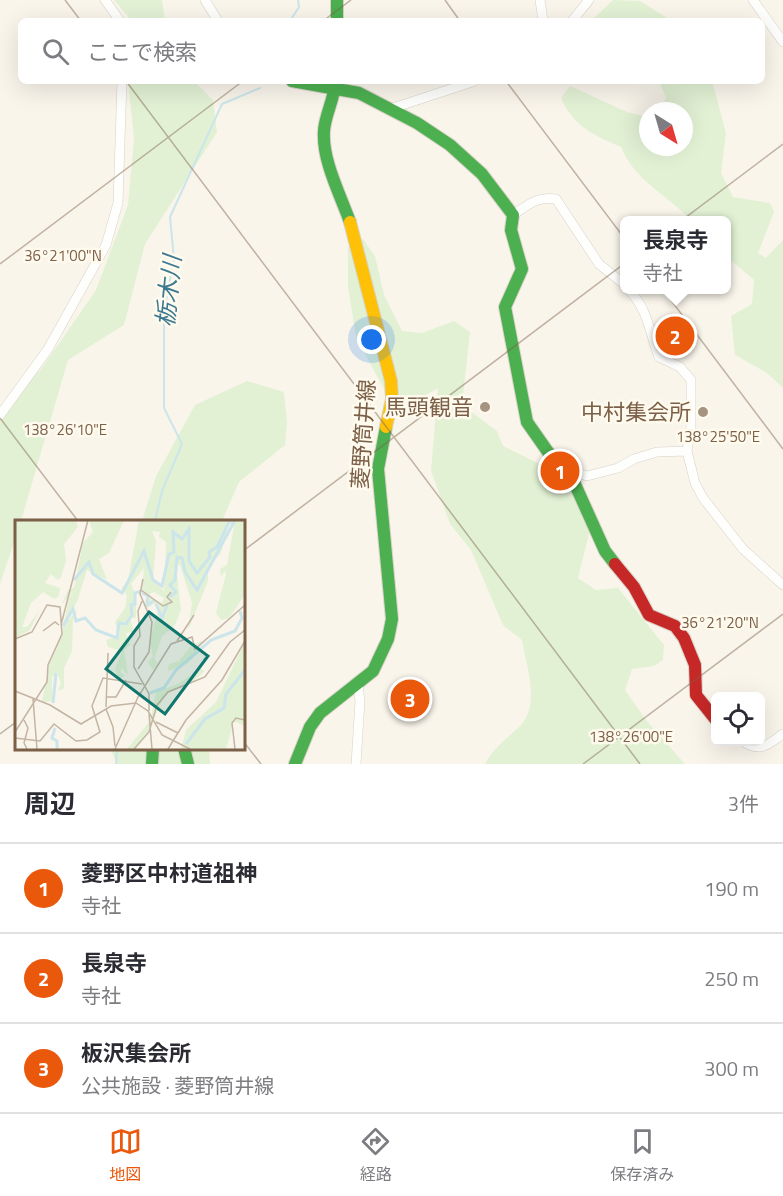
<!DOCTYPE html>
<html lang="ja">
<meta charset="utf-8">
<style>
:root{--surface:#fff;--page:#f2f2f3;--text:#2b2b33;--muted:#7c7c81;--line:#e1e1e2;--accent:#ea580c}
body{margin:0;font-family:"Titillium Web","Noto Sans JP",sans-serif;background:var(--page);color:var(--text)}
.controls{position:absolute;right:18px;bottom:18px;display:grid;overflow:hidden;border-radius:9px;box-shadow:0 6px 24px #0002}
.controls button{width:54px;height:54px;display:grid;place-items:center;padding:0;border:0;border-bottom:2px solid var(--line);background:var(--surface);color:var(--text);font:30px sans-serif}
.compass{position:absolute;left:639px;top:102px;width:54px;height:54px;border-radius:50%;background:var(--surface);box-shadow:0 6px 24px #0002;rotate:143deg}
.you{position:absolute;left:372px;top:340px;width:21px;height:21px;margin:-15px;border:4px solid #fff;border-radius:50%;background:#1a73e8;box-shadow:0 0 0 9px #1a73e833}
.badge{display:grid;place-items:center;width:39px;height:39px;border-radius:50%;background:var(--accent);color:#fff;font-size:20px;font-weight:700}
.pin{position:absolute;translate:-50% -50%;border:3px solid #fff;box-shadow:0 2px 6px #0006}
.popup{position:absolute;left:620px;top:216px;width:111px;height:78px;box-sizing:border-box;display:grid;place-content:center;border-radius:9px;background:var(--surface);filter:drop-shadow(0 2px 4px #0005);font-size:20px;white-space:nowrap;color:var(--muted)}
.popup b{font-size:22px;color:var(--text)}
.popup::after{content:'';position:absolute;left:50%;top:100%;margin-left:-12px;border:12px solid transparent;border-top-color:var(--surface)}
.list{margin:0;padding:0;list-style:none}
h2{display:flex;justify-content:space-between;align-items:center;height:78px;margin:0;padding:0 24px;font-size:26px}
h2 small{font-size:20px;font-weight:400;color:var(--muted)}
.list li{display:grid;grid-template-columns:39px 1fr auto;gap:18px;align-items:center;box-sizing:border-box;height:90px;padding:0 24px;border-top:2px solid var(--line)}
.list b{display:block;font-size:22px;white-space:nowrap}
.list p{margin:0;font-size:20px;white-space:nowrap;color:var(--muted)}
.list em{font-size:20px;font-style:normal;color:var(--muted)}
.icon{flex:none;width:33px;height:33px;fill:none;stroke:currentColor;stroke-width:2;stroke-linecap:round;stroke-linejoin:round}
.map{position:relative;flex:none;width:783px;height:764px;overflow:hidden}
.search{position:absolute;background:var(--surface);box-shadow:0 6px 24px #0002;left:18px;right:18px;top:18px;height:66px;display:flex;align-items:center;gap:15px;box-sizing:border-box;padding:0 21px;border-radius:9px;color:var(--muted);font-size:22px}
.sheet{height:348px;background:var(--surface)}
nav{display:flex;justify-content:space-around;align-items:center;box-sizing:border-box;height:84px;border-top:2px solid var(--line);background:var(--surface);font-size:16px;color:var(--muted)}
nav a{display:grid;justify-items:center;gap:3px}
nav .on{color:var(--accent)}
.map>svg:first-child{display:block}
.green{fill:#e2f1d4}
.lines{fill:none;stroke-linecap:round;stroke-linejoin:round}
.stream{stroke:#cbe5eb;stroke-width:2}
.street-casing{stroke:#d8d2c9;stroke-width:10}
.fast-casing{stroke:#d9d2c8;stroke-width:14}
.slow-casing{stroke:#d9d2c8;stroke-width:14}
.jam-casing{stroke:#d9d2c8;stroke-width:14}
.street{stroke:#fefefc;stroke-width:9}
.fast{stroke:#4caf50;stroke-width:12}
.slow{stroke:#ffc107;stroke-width:12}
.jam{stroke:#c62828;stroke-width:12}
.ticks{fill:none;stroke:#7b5f47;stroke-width:1.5;stroke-opacity:0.45}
.poi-dot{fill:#a79480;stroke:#fffaee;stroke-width:2}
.labels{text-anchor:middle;stroke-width:5;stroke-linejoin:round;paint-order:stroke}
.poi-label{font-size:22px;fill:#7b5f47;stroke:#fffaee;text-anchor:end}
.street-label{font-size:22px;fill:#7b5f47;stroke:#fffaee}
.water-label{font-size:24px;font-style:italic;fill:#3d7a91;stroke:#fffaee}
.inset-river{fill:none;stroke:#cbe5eb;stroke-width:3}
.inset-road{fill:none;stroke:#c3b4a4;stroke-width:1.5}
.view{fill:#0f766e;fill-opacity:0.15;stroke:#0f766e;stroke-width:3}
.inset-edge{fill:none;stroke:#7b5f47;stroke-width:3}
.ticks-label{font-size:15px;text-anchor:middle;fill:#7b5f47;stroke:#fffaee;stroke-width:5;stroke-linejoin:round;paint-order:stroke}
</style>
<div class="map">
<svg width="783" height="764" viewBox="0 0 783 764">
<rect width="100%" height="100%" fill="#f9f5eb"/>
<path class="green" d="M114,0H162L165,21H132Z
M613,0L640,1L672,21H591Z
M128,81H194L213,100L217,132L145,244L124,325L68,360L21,521H16V537L0,584V410L42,368L96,290L128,205L134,139Z
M659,81H712L726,133L721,173L733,197L770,203L774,212L758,253L766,258L783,240V388L767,373L735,355L731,316L752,304L754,280L726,256V220H691C667,195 634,180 621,147C592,134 574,127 561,98L570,86L627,112L648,117V147H684V111H659L666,98Z
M363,239L375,256L384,295L402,331L422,333L454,321L470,332L462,405L497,431L503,446L548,468L582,496L591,526L578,578L596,590L618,588L664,645L663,660L654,666L632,669L625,690L646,720L685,764H485C493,748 507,739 520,726C541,705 526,665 522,640L503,625L471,550L450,524L431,471L438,388L412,403L384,389L356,337L348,287V247Z
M247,381L284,392L287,422L285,445L239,482L222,521H142L156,476L195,405Z
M110,748H209L210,764H117Z"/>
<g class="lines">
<path class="stream" d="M290,21L299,7L298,0
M155,521L162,491L182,444L164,408V311L174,259L170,217L222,104L260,88
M116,764L117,748"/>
<g class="street-casing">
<path id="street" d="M105,0L120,21
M205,0L218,21
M540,0L543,21
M753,0L783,42
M572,21L589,0
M390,109L475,81
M513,215C528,205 537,196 556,199L599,264L624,284
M629,290C648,309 650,334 659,357L680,367L691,380V426L687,451L695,483L703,498L743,549L783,585
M0,415L48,349L106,245L118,203L122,81
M569,471L587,476L618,468L634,459L657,452L687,451
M744,742C761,753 768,744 783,734
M356,764L360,701L358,685"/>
</g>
<g class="fast-casing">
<path id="fast" d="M337,0V21
M292,81L359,93L417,123L450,145L482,174L513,215L511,230L522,269L505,307L527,422L548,452L569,471L605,551L615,564
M335,81C335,99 325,114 324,131C322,160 340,194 350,222
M184,748L188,764
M152,764L153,748
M295,764L310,727L320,713L373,671L388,639L392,619L378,469L386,427"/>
</g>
<g class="slow-casing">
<path id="slow" d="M350,222L391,381L392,399L386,427"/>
</g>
<g class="jam-casing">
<path id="jam" d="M615,564L634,587L649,615L675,626L684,638L695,665L696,695L716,720"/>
</g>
<use href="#street" class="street"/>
<use href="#fast" class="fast"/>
<use href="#slow" class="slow"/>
<use href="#jam" class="jam"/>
</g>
<path class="ticks" d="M65,0L81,21M445,0L460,21M323,21L351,0M126,81L640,764M506,81L783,449M0,264L243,81M0,418L78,521M243,551L783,144M0,734L16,722M243,741L261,764M583,764L783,614"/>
<g class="poi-dot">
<circle cx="485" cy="407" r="6"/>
<circle cx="703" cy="412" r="6"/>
</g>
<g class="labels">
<g class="poi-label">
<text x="473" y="415">馬頭観音</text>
<text x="691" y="420">中村集会所</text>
</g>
<g class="street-label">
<text transform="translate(363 434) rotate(-86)" y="8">菱野筒井線</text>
</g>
<g class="water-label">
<text transform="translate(169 291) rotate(-84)" y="8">栃木川</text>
</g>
</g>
<g transform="translate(15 520)">
<rect width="230" height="230" fill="#f9f5eb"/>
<path d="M0,0H61L63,7L49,24L51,41L46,57L43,60L36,54L30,63L45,68L44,76L39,79L28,72L16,83L7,107H12L24,91L15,110L0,118ZM74,0H109L94,33L84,39L92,60L72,50L62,82L52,97L54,100L63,88L58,100L57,131L49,148V168L43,171L46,163L42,152L37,157V181L27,182L34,146L46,118L54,78L59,70L47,84L53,70L59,68L68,23L78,12ZM124,0H229V76L214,98L206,100L201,93L211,54L210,51L206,57L205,49L212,45L219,6L214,3L206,33L193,47V61L173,110L177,83L165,45H161L166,90L159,107L147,116L139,139L143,143L138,150L133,142L138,137L135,121L143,90L139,83L133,88L129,82L135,77L147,83L149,78L139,72L133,75L127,69L129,48L116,64L121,75V98H115L119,112L111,113L115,125L109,130L113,155L107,148L105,152L110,156L104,159L100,149L107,131L93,127L91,120L104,116L100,102L110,88L112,76L107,68L113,60ZM137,11L145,12L144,17L151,22L149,71L138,60L141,21ZM187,121L184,131L173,143L153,151L154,144L164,141L178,124ZM229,124V206L219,201L211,229H166L171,210L201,182ZM185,148L190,151L176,163L152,171L133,212L118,229H112L135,201L141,172L165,163Z" fill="#e2f1d4" fill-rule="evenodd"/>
<path class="inset-river" d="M59,60L74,42L78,54L107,73L129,31L138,60L147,66L154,34L159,32L158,12L167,19L174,9V41L182,53L195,37L194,32L202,27L215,0M127,73L133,76L132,85L139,81M155,77L161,72L155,65L160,60L162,37L167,38L170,52L182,70L220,0M141,84L147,98L152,85M48,106L58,89L61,101L70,98L81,110L102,118L104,103L111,104L117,95L116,85L120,84V73L126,71M135,173L149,168L161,150L196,120L220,111L227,98L225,91M38,183L41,153M40,208L37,218L42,221V229M171,224L190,199L209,188L211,174L230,150"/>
<path class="inset-road" d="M126,70L148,86L157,82L152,77L156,72M127,81L123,91L125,116L119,126V147L134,174V191M46,105L73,0M28,111L40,102L44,105M0,119L17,112L32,85L45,87L47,114L33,145L32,162L0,212M162,121L179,95M123,149L134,132L137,102L125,74L128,59M0,171L35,185L66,204L96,186L121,183L133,191L147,215L175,229M92,177H101L111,160M18,179L22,229M91,187L93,133M91,189L98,207L100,226M134,194L137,229M9,200L13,208L9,223L12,229M141,202L163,213M0,218L25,221L39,204L61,221L72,220L85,212L77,186L88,158L127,164M100,229L123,177L156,124L177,117L180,129L230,85M119,229L134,212L142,185L153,172L190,157L215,122L230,110M153,229L171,200L207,160L230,121M220,229L217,203L221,198L230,200"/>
<path class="view" d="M134,92L193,136L150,194L91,149Z"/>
<rect width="230" height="230" class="inset-edge"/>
</g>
<g class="ticks-label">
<text x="63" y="261">36°21'00"N</text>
<text x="65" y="435">138°26'10"E</text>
<text x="718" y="442">138°25'50"E</text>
<text x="720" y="628">36°21'20"N</text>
<text x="631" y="742">138°26'00"E</text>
</g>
</svg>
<div class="controls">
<button><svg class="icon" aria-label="locate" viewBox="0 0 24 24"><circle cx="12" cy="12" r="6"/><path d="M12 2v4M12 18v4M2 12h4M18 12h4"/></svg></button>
</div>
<svg class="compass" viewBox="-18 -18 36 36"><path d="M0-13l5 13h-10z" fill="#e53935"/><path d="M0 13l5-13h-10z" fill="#7c7c81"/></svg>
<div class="you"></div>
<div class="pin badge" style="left:560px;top:471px">1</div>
<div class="pin badge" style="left:675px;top:336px">2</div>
<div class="popup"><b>長泉寺</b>寺社</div>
<div class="pin badge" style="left:410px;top:699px">3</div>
<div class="search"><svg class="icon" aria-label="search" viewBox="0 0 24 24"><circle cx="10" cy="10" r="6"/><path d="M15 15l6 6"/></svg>ここで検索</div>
</div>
<section class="sheet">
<h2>周辺<small>3件</small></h2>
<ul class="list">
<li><span class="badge">1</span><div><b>菱野区中村道祖神</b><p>寺社</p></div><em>190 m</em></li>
<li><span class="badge">2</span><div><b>長泉寺</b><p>寺社</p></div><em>250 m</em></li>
<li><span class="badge">3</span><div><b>板沢集会所</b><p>公共施設 · 菱野筒井線</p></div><em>300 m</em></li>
</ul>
</section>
<nav>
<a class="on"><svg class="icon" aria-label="map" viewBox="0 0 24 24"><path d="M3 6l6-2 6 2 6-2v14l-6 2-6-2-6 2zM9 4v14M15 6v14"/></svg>地図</a>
<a><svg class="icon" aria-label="directions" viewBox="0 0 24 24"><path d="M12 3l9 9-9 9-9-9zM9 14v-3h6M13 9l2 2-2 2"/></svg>経路</a>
<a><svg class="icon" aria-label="saved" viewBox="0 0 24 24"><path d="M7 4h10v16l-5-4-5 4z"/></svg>保存済み</a>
</nav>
